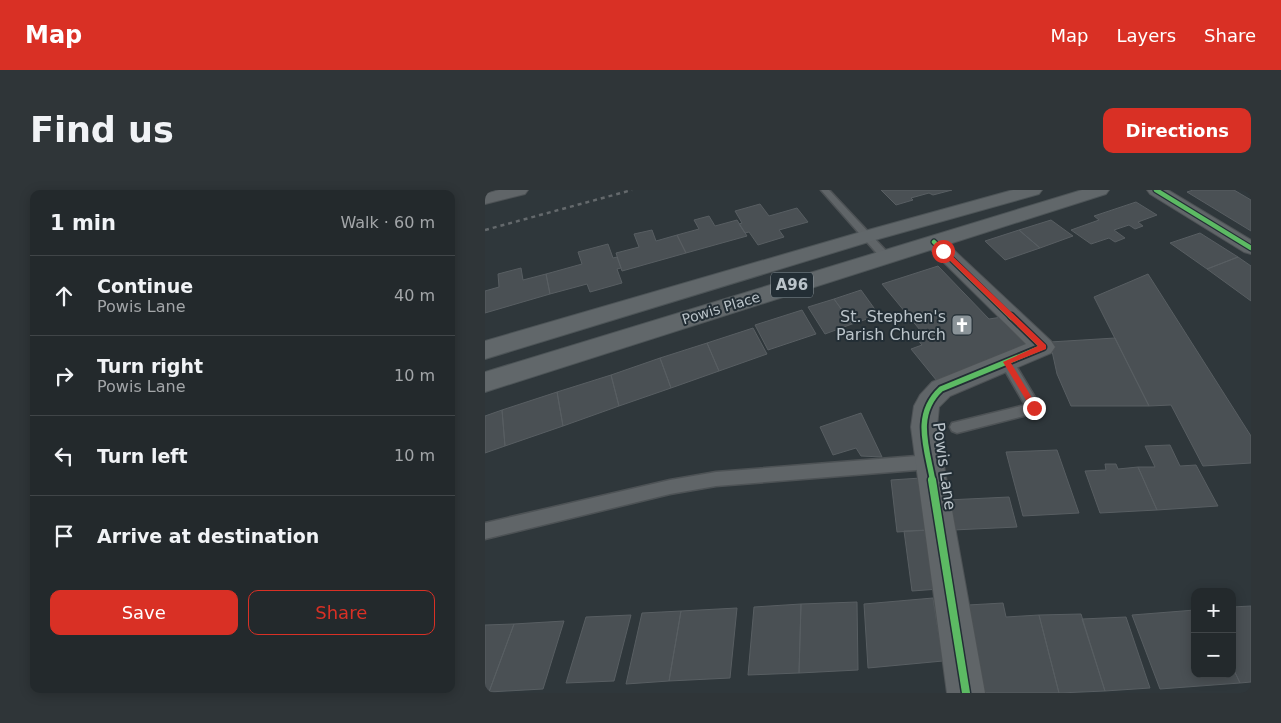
<!DOCTYPE html>
<meta charset="utf-8">
<style>
:root{--surface:#23292c;--page:#2f3538;--text:#f1f3f6;--muted:#a3a6a9;--line:#404548;--accent:#d93025}
body{margin:0;font-family:"DejaVu Sans",sans-serif;background:var(--page);color:var(--text)}
.controls{position:absolute;right:15px;bottom:15px;display:grid;overflow:hidden;border-radius:10px;box-shadow:0 2px 12px #0003}
.controls button{width:45px;height:45px;display:grid;place-items:center;padding:0;border:0;border-bottom:1px solid var(--line);background:var(--surface);color:var(--text);font:25px sans-serif}
.stop{position:absolute;width:15px;height:15px;margin:-11px;border:4px solid #d93025;border-radius:50%;background:#fff}
.stop.end{background:#d93025;border-color:#fff;box-shadow:0 1px 5px #0008}
.list{margin:0;padding:0;list-style:none}
h2{display:flex;justify-content:space-between;align-items:center;height:65px;margin:0;padding:0 20px;font-size:21px}
h2 small{font-size:16px;font-weight:400;color:var(--muted)}
.list li{display:grid;grid-template-columns:32px 1fr auto;gap:15px;align-items:center;box-sizing:border-box;height:80px;padding:0 20px;border-top:1px solid var(--line)}
.list b{display:block;font-size:19px;white-space:nowrap}
.list p{margin:0;font-size:16px;white-space:nowrap;color:var(--muted)}
.list em{font-size:16px;font-style:normal;color:var(--muted)}
.actions{display:flex;gap:10px;padding:15px 20px}
.actions a{flex:1;padding:11px 0;border:1px solid var(--accent);border-radius:10px;text-align:center;font-size:18px;color:var(--accent)}
.actions .main{background:var(--accent);color:#fff}
.icon{flex:none;width:28px;height:28px;fill:none;stroke:currentColor;stroke-width:2;stroke-linecap:round;stroke-linejoin:round}
.map{position:relative;flex:none;width:766px;height:503px;overflow:hidden;border-radius:10px}
header{display:flex;align-items:center;gap:30px;box-sizing:border-box;height:70px;padding:0 25px;background:var(--accent);color:#fff}
header strong{font-size:24px}
nav{display:flex;gap:28px;margin-inline-start:auto;font-size:18px}
.intro{display:flex;align-items:center;justify-content:space-between;box-sizing:border-box;height:120px;padding:0 30px}
h1{margin:0;font-size:35px}
.button{padding:12px 22px;border-radius:10px;background:var(--accent);color:#fff;font-size:18px;font-weight:700}
main{display:flex;gap:30px;padding:0 30px}
aside{flex:1;background:var(--surface);border-radius:10px;box-shadow:0 2px 12px #0003}
.map>svg:first-child{display:block}
.building{fill:#4a5054;stroke:#585e62}
.lines{fill:none;stroke-linecap:round;stroke-linejoin:round}
.service-casing{stroke:#4d5255;stroke-width:3}
.minor-casing{stroke:#4d5255;stroke-width:2}
.primary-casing{stroke:#4d5457;stroke-width:2}
.service{fill:#606568;fill-rule:evenodd}
.minor{fill:#606568;fill-rule:evenodd}
.primary{fill:#61676a;fill-rule:evenodd}
.rail{stroke:#64696c;stroke-width:2.5;stroke-dasharray:4 4;stroke-linecap:butt}
.cycleway-far2-casing{stroke:#232e35;stroke-width:7}
.cycleway-far1-casing{stroke:#232e35;stroke-width:9}
.cycleway-casing{stroke:#232e35;stroke-width:11}
.cycleway-far2{stroke:#5cba63;stroke-width:4.5}
.cycleway-far1{stroke:#5cba63;stroke-width:5.5}
.cycleway{stroke:#5cba63;stroke-width:8}
.route{fill:#d93025}
.labels{text-anchor:middle;stroke-width:4;stroke-linejoin:round;paint-order:stroke}
.far-street-label{font-size:14px;fill:#bbc4ca;stroke:#232e35}
.shield{fill:#232e35;stroke:#8d979d;stroke-width:1}
.shield-label{font-size:15px;font-weight:bold;fill:#bbc4ca}
.poi-label{font-size:16px;fill:#bbc4ca;stroke:#232e35;text-anchor:end}
.street-label{font-size:16px;fill:#bbc4ca;stroke:#232e35}
</style>
<header>
<strong>Map</strong>
<nav><a>Map</a><a>Layers</a><a>Share</a></nav>
</header>
<div class="intro"><h1>Find us</h1><a class="button">Directions</a></div>
<main>
<aside>
<h2>1 min<small>Walk · 60 m</small></h2>
<ul class="list">
<li><svg class="icon" aria-label="ahead" viewBox="0 0 24 24"><path d="M12 20V5M6 11l6-6 6 6"/></svg><div><b>Continue</b><p>Powis Lane</p></div><em>40 m</em></li>
<li><svg class="icon" aria-label="right" viewBox="0 0 24 24"><path d="M7 20v-9h11M14 6l5 5-5 5"/></svg><div><b>Turn right</b><p>Powis Lane</p></div><em>10 m</em></li>
<li><svg class="icon" aria-label="left" viewBox="0 0 24 24"><path d="M17 20v-9H6M10 6l-5 5 5 5"/></svg><div><b>Turn left</b></div><em>10 m</em></li>
<li><svg class="icon" aria-label="arrive" viewBox="0 0 24 24"><path d="M6 21V4h12l-3 4 3 4H6"/></svg><div><b>Arrive at destination</b></div></li>
</ul>
<div class="actions"><a class="main">Save</a><a>Share</a></div>
</aside>
<div class="map">
<svg width="766" height="503" viewBox="0 0 766 503">
<rect width="100%" height="100%" fill="#2f373b"/>
<path class="building" d="M396,0H467L448,5L444,3L426,8L428,10L411,15Z
M708,0H749L766,10V41L702,2Z
M651,12L672,25L653,32L658,36L650,39L644,35L629,40L640,48L630,52L624,48L606,54L586,40L614,30L609,26Z
M275,14L284,26L312,18L323,32L294,40L299,47L273,55L264,42L260,43L254,34L257,33L250,21Z
M224,26L230,36L252,30L262,46L201,63L192,45L214,39L209,30Z
M566,30L588,46L555,58L534,40Z
M167,40L171,51L192,45L201,63L137,81L131,63L154,57L149,44Z
M534,40L555,58L520,70L500,51Z
M715,43L753,67L722,79L685,53Z
M123,54L128,68L132,67L136,78L132,79L137,93L105,102L102,94L65,104L61,84L97,74L93,62Z
M753,67L766,76V111L722,79Z
M453,76L504,129L517,127L544,154L452,191L426,159L437,155L427,143L435,140L397,94Z
M36,78L38,90L61,84L65,104L0,123V101L14,97L13,84Z
M663,84L766,246V273L718,276L686,215L664,216L609,107Z
M376,100L394,125L367,134L349,109Z
M349,109L367,134L340,144L323,117Z
M317,120L331,144L283,160L270,135Z
M268,138L282,164L234,181L222,153Z
M630,148L664,216H586L572,184L565,152Z
M222,153L234,181L186,198L175,168Z
M175,168L186,198L134,216L126,185Z
M126,185L134,216L78,236L72,202Z
M72,202L78,236L20,256L17,220Z
M17,220L20,256L0,263V226Z
M376,223L397,267L376,266L371,258L348,265L335,237Z
M685,255L695,276L711,275L733,316L672,320L653,277H670L660,256Z
M572,260L594,323L538,326L521,262Z
M620,274H631L633,279L653,277L672,320L615,323L600,281L621,280Z
M436,288L444,340L412,342L406,290Z
M524,307L532,337L468,340L462,310Z
M444,340L454,399L427,401L419,341Z
M448,408L458,471L383,478L379,414Z
M372,412L373,480L314,483L316,414Z
M518,413L521,427L554,425L574,503H498L483,415Z
M316,414L314,483L263,485L269,417Z
M766,416V492L755,493L747,476V417Z
M252,418L245,488L184,491L196,421Z
M710,420V484H747V476L755,493L675,499L647,425Z
M196,421L184,491L141,494L157,423Z
M596,424L620,501L574,503L554,425Z
M146,425L129,491L81,493L101,427Z
M641,427L665,498L620,501L597,429Z
M79,431L58,499L4,502L29,434Z
M29,434L4,502H0V435Z"/>
<g class="lines">
<g class="service-casing">
<path id="service" d="M336,0H344L404,64L405,66L404,68H396Z
M522,167L527,169L554,214L556,218L554,222L472,243L467,241L465,237L467,233L540,215L515,172L517,169Z
M444,265L449,267L452,272L449,277L444,279L231,296L185,304L0,349V333L185,290L231,282Z"/>
</g>
<g class="minor-casing">
<path id="minor" d="M14,0H43L40,4L0,14V4Z
M662,0H683L766,50V64L759,62L665,4Z
M449,46L456,48L566,151L570,157L566,163L465,206L454,217L452,237L500,503H462L426,237L429,216L435,205L447,192L541,154L442,56L439,52L442,48Z"/>
</g>
<g class="primary-casing">
<path id="primary" d="M528,0H557L554,4L390,50L0,169V151L376,42Z
M597,0H624L621,4L0,202V182Z"/>
</g>
<use href="#service" class="service"/>
<use href="#minor" class="minor"/>
<use href="#primary" class="primary"/>
<path class="rail" d="M0,40L147,0"/>
<g class="cycleway-far2-casing">
<path id="cycleway-far2" d="M671,0L766,58
M449,52L527,128"/>
</g>
<g class="cycleway-far1-casing">
<path id="cycleway-far1" d="M448,292C442,258 428,225 456,199L558,157L526,126"/>
</g>
<g class="cycleway-casing">
<path id="cycleway" d="M447,290L481,503"/>
</g>
<use href="#cycleway-far2" class="cycleway-far2"/>
<use href="#cycleway-far1" class="cycleway-far1"/>
<use href="#cycleway" class="cycleway"/>
</g>
<path class="route" d="M456,59H460L561,155V159L526,173L552,216V220H547L518,172L553,156L456,62Z"/>
<defs>
<g id="church-square" transform="scale(1.125)"><rect x="-9" y="-9" width="18" height="18" rx="4" fill="#8a9398" stroke="#232e35"/><path d="M-1.2-6h2.4v3.5h3.3v2.4h-3.3V6h-2.4V-.1h-3.3v-2.4h3.3Z" fill="#fff"/></g>
</defs>
<g fill-rule="evenodd">
<use href="#church-square" x="477" y="135"/>
</g>
<g class="labels">
<g class="far-street-label">
<text transform="translate(236 118) rotate(-17)" y="5">Powis Place</text>
</g>
<rect class="shield" x="286" y="82.5" width="42" height="25" rx="4"/>
<g class="shield-label">
<text x="307" y="100">A96</text>
</g>
<g class="poi-label">
<text x="461" y="132">St. Stephen's<tspan x="461" dy="18">Parish Church</tspan></text>
</g>
<g class="street-label">
<text transform="translate(460 276) rotate(82)" y="6">Powis Lane</text>
</g>
</g>
</svg>
<div class="controls">
<button>+</button>
<button>−</button>
</div>
<div class="stop" style="left:458px;top:61px"></div>
<div class="stop end" style="left:549px;top:218px"></div>
</div>
</main>
